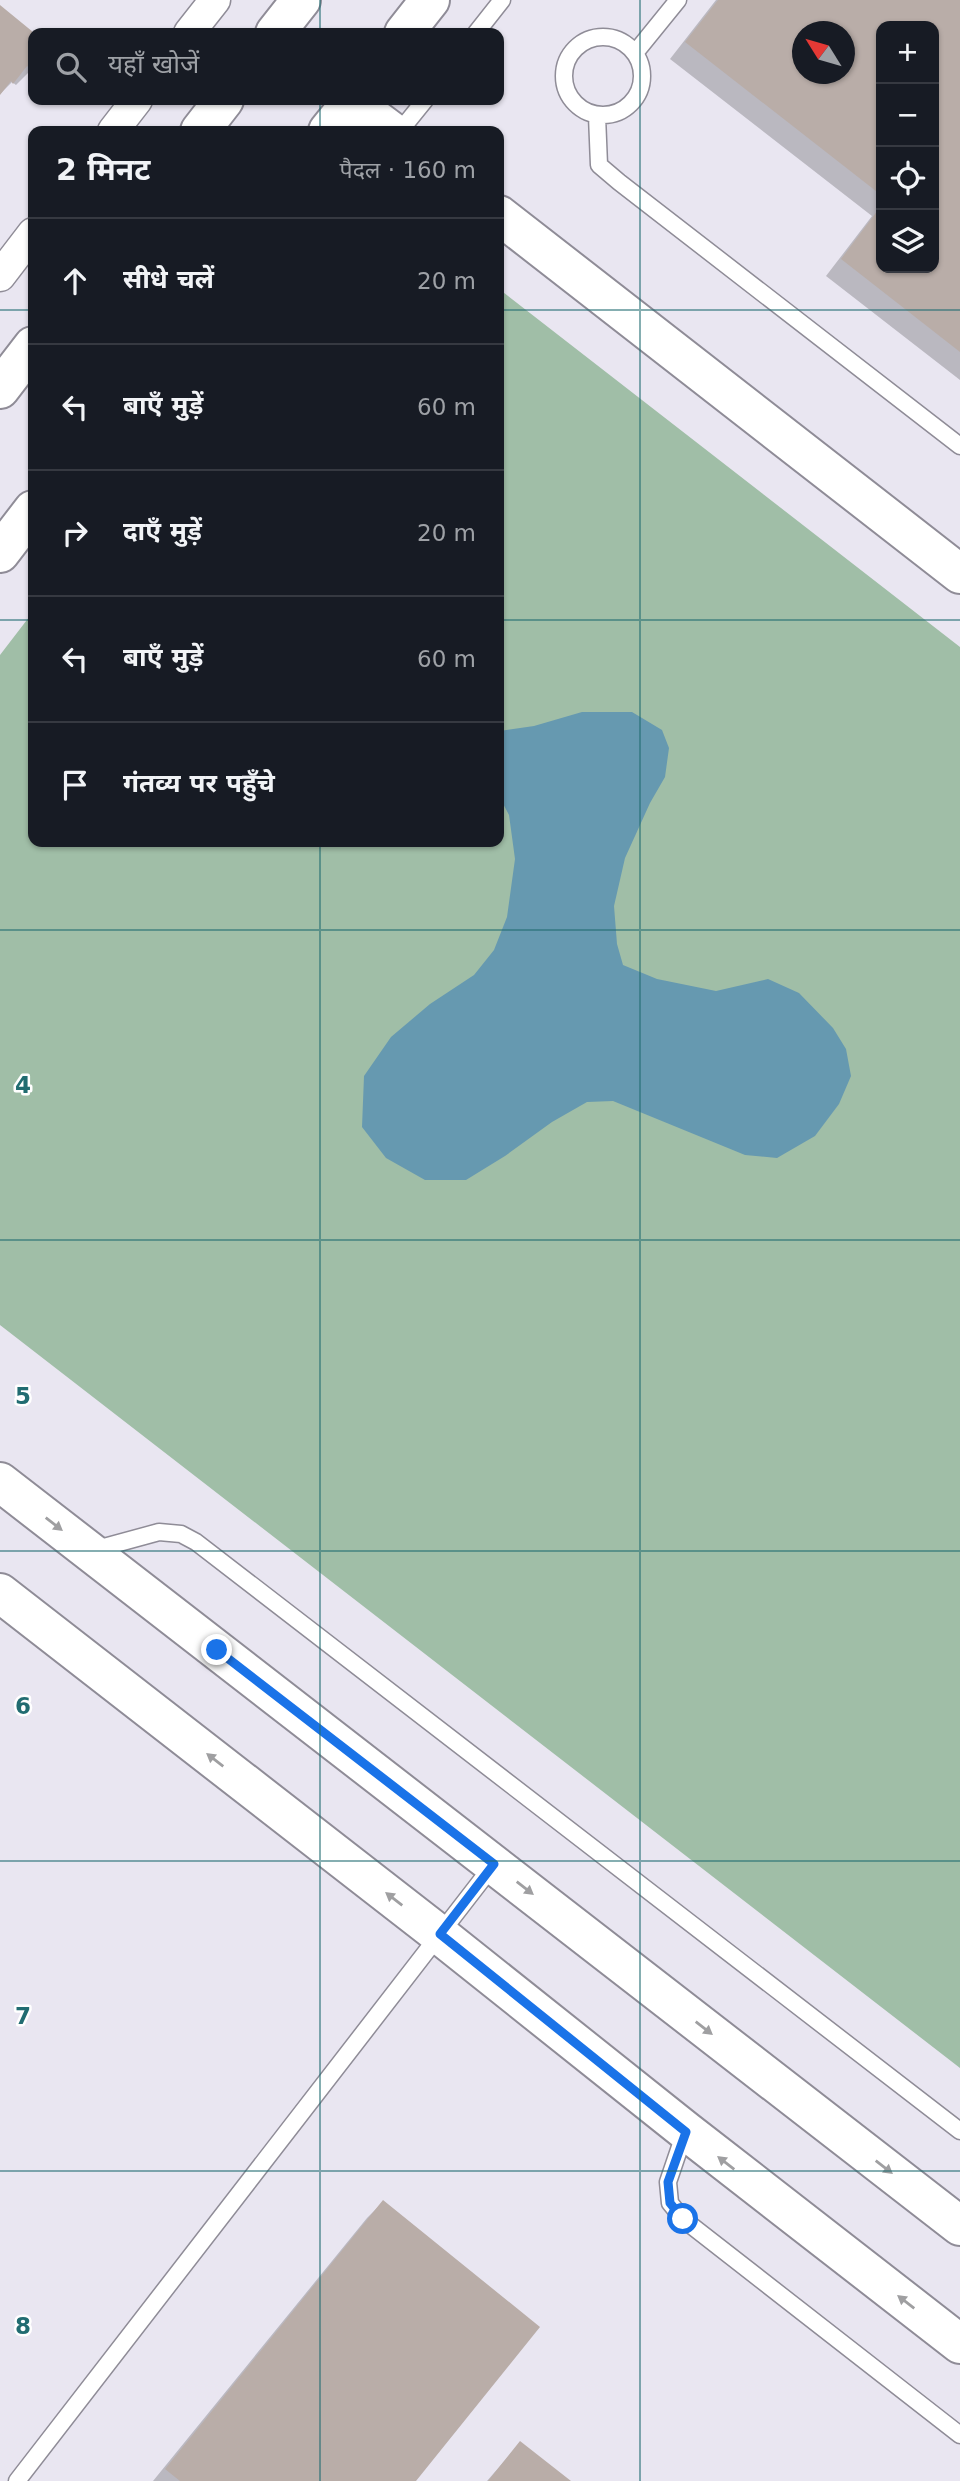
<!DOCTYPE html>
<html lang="hi">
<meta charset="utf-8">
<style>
:root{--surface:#171b24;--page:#20242c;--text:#f1f3f6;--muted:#9ea1a6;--line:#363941}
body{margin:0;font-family:"DejaVu Sans","Noto Sans Devanagari",sans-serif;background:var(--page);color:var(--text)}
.controls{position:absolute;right:21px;top:21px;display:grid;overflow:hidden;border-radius:14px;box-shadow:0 2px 5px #0004}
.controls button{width:63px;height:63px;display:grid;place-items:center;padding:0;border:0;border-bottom:2px solid var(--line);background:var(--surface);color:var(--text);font:35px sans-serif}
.compass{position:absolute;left:792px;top:21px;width:63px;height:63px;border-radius:50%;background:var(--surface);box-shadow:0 2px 5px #0004;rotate:307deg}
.stop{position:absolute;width:21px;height:21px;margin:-16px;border:5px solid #1a73e8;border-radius:50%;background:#fff}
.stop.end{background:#1a73e8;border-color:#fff;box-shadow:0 2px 7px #0008}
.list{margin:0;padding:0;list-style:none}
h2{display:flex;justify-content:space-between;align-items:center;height:91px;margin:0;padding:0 28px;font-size:30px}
h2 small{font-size:23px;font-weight:400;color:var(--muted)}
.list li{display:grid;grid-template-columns:46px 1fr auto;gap:21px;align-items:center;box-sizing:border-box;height:126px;padding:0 28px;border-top:2px solid var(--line)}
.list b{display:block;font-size:26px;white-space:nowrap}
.list em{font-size:23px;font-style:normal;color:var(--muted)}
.icon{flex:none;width:38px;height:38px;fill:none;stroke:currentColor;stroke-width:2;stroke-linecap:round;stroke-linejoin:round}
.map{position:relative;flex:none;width:960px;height:2481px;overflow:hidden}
.search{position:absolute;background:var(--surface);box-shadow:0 2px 5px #0004;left:28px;top:28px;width:476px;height:77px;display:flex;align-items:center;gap:18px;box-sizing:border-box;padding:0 24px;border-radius:14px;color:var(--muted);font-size:26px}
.panel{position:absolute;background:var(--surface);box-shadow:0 2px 5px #0004;left:28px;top:126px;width:476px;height:721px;border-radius:14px}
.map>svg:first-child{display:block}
.green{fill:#a0bea7}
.water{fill:#6699b0}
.shadow{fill:#0003;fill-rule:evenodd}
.building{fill:#b9ada8;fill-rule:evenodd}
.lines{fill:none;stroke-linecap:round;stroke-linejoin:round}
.lane-casing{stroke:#8f8c97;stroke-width:19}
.street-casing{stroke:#8f8c97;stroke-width:33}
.secondary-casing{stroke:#8f8c97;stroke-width:42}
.lane{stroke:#fff;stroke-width:16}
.street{stroke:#fff;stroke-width:30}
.secondary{stroke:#fff;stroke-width:38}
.oneway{fill:#9f9fa1}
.route{stroke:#1a73e8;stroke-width:9}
.grid{fill:none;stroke:#216c71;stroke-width:2;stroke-opacity:0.55}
.grid-label{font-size:23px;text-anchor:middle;font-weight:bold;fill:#216c71;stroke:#fff;stroke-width:5;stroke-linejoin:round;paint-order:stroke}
</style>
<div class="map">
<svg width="960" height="2481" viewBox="0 0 960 2481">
<rect width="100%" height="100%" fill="#e9e6f1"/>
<path class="green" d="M499,289L960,647V2068L0,1325V655L33,612V842H499Z"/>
<path class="water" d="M582,712H632L662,730L669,748L665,777L650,803L625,858L614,906L617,944L623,965L657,979L716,991L768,979L799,993L833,1028L846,1049L851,1076L839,1104L815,1136L777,1158L745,1155L613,1101L587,1102L552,1122L505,1156L466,1180H425L386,1158L362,1127L364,1076L391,1037L430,1004L474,975L494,950L507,917L515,859L509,815L499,796V731L534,726Z"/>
<path class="shadow" d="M716,0H960V380L826,276L872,216L670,59ZM881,26H934V268H881ZM802,32H844V74H802Z
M0,8L33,34V68L16,85L12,82L0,94Z
M383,2202L414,2481H153L367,2218Z
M520,2443L568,2481H487Z"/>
<path class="building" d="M718,0H960V352L841,259L881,206V268H934V26H881V195L685,42ZM802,32H844V74H802Z
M0,5L33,32V70L27,66L13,84L11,81L0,95Z
M383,2200L540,2327L416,2481H180L165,2469Z
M520,2441L571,2481H488Z"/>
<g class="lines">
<g class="lane-casing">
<path id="lane" d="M476,33L502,0
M564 76a39 39 0 1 1 78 0a39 39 0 1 1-78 0Z
M635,53L678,0
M597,116L599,165L619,182L960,446
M400,131L425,100
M93,1550L159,1532L181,1534L196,1542L960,2131
M685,2132L668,2182L670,2203L683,2219L960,2435
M17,2481L494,1864"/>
</g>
<g class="street-casing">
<path id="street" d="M189,33L215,0
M113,131L137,100
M0,276L33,233"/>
</g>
<g class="secondary-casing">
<path id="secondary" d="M275,33L301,0
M404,33L430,0
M351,101L391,131
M200,131L224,100
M328,131L353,100
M499,215L960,574
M0,389L33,346
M0,553L33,510
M0,1482L960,2226
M0,1593L440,1935L686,2131L960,2344"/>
</g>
<use href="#lane" class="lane"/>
<use href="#street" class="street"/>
<use href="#secondary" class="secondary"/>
</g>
<defs><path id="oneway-solid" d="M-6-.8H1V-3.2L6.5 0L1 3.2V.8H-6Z" transform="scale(1.75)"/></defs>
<g class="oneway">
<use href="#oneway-solid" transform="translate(54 1524) rotate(38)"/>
<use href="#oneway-solid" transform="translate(215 1760) rotate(-142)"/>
<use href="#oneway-solid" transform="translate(525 1888) rotate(38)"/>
<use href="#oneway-solid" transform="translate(394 1899) rotate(-142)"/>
<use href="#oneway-solid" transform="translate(704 2028) rotate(38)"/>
<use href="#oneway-solid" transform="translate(726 2163) rotate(-142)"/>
<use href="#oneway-solid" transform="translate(884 2167) rotate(38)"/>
<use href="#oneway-solid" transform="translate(906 2302) rotate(-142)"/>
</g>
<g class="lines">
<path class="route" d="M217,1650L494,1864L440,1934L686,2132L668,2182L670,2203L683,2219"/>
</g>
<path class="grid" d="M320,0V33M640,0V2481M320,100V131M0,310H33M499,310H960M0,620H33M499,620H960M320,842V2481M0,930H960M0,1240H960M0,1551H960M0,1861H960M0,2171H960"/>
<g class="grid-label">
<text x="23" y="1093">4</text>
<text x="23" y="1404">5</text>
<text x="23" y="1714">6</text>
<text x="23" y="2024">7</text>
<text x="23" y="2334">8</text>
</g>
</svg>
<div class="controls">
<button>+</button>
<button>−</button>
<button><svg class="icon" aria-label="locate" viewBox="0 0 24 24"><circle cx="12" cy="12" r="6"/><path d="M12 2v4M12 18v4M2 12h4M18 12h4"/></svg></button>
<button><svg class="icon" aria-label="layers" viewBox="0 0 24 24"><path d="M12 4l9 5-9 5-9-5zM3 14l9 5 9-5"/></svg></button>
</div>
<svg class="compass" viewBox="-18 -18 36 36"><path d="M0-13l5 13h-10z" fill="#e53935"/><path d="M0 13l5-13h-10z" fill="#9ea1a6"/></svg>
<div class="stop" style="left:683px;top:2219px"></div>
<div class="stop end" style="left:217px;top:1650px"></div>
<div class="search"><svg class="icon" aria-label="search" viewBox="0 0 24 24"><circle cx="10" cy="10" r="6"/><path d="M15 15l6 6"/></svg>यहाँ खोजें</div>
<section class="panel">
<h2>2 मिनट<small>पैदल · 160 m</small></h2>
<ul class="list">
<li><svg class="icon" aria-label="ahead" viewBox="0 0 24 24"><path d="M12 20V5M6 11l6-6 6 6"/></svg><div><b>सीधे चलें</b></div><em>20 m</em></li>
<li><svg class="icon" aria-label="left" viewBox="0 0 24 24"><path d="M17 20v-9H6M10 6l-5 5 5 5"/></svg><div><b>बाएँ मुड़ें</b></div><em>60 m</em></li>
<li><svg class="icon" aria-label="right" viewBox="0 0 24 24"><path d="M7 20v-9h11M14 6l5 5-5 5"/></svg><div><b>दाएँ मुड़ें</b></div><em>20 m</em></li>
<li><svg class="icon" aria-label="left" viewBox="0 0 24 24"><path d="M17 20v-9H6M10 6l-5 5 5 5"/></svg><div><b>बाएँ मुड़ें</b></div><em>60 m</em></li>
<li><svg class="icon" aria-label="arrive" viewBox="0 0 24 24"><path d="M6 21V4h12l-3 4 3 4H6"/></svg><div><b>गंतव्य पर पहुँचे</b></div></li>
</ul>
</section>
</div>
